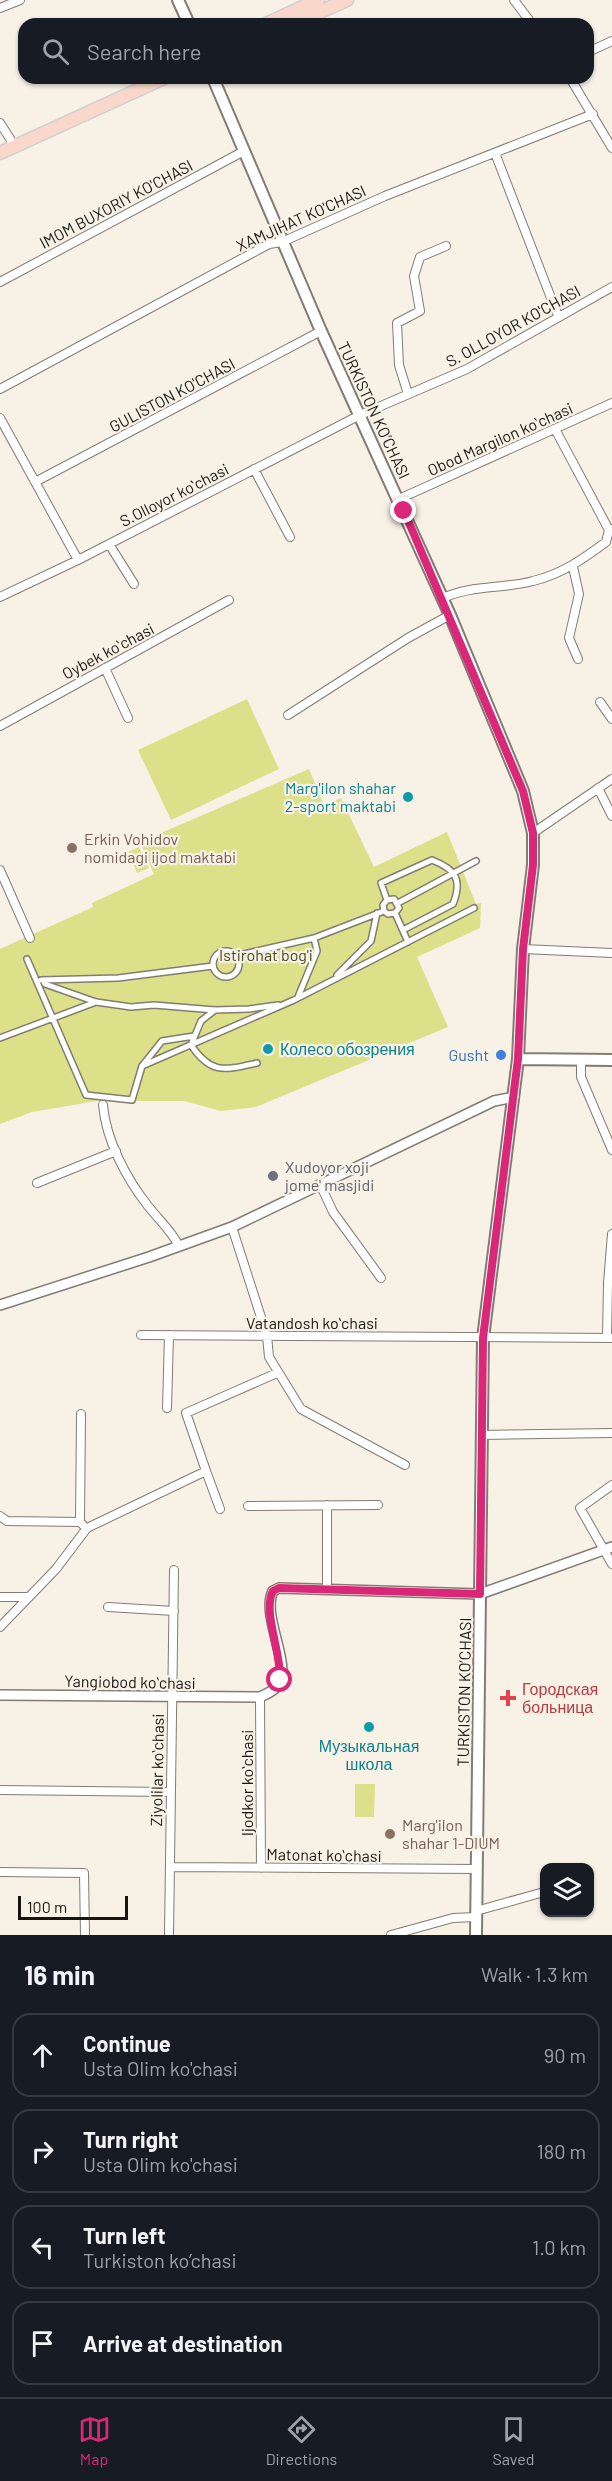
<!DOCTYPE html>
<meta charset="utf-8">
<style>
:root{--surface:#171b24;--page:#20242c;--text:#f1f3f6;--muted:#9ea1a6;--line:#363941;--accent:#db2777}
body{margin:0;font-family:Barlow,sans-serif;background:var(--page);color:var(--text)}
.controls{position:absolute;right:18px;bottom:18px;display:grid;overflow:hidden;border-radius:12px;box-shadow:0 2px 4px #0004}
.controls button{width:54px;height:54px;display:grid;place-items:center;padding:0;border:0;border-bottom:2px solid var(--line);background:var(--surface);color:var(--text);font:30px sans-serif}
.scale{position:absolute;left:18px;bottom:15px;width:110px;box-sizing:border-box;padding-left:6px;border:3px solid #181612;border-top:0;font-size:16px;line-height:21px;white-space:nowrap;color:#181612;-webkit-text-stroke:4px #f7f1e6;paint-order:stroke}
.stop{position:absolute;width:18px;height:18px;margin:-14px;border:4px solid #db2777;border-radius:50%;background:#fff}
.stop.end{background:#db2777;border-color:#fff;box-shadow:0 2px 6px #0008}
.list{margin:0;padding:0;list-style:none}
h2{display:flex;justify-content:space-between;align-items:center;height:78px;margin:0;padding:0 24px;font-size:26px}
h2 small{font-size:20px;font-weight:400;color:var(--muted)}
.list li{display:grid;grid-template-columns:39px 1fr auto;gap:18px;align-items:center;box-sizing:border-box;height:84px;margin:0 12px 12px;padding:0 12px;border:2px solid var(--line);border-radius:18px}
.list b{display:block;font-size:22px;white-space:nowrap}
.list p{margin:0;font-size:20px;white-space:nowrap;color:var(--muted)}
.list em{font-size:20px;font-style:normal;color:var(--muted)}
.icon{flex:none;width:33px;height:33px;fill:none;stroke:currentColor;stroke-width:2;stroke-linecap:round;stroke-linejoin:round}
.map{position:relative;flex:none;width:612px;height:1935px;overflow:hidden}
.search{position:absolute;background:var(--surface);box-shadow:0 2px 4px #0004;left:18px;right:18px;top:18px;height:66px;display:flex;align-items:center;gap:15px;box-sizing:border-box;padding:0 21px;border-radius:18px;color:var(--muted);font-size:22px}
.sheet{height:462px;background:var(--surface)}
nav{display:flex;justify-content:space-around;align-items:center;box-sizing:border-box;height:84px;border-top:2px solid var(--line);background:var(--surface);font-size:16px;color:var(--muted)}
nav a{display:grid;justify-items:center;gap:3px}
nav .on{color:var(--accent)}
.map>svg:first-child{display:block}
.green{fill:#dce189}
.lines{fill:none;stroke-linecap:round;stroke-linejoin:round}
.pedestrian-casing{stroke:#827c73;stroke-width:8}
.minor-casing{stroke:#827c73;stroke-width:10}
.tertiary-casing{stroke:#827c73;stroke-width:12}
.secondary-casing{stroke:#827c73;stroke-width:14}
.primary-casing{stroke:#d1d0d0;stroke-width:15}
.pedestrian{stroke:#fff;stroke-width:5}
.minor{stroke:#fff;stroke-width:8}
.tertiary{stroke:#fff;stroke-width:9}
.secondary{stroke:#fff;stroke-width:10}
.primary{stroke:#f9d7cb;stroke-width:12}
.route{stroke:#db2777;stroke-width:8}
.culture-dot{fill:#0f9aa8;stroke:#f7f1e6;stroke-width:2}
.education-dot{fill:#8d6e63;stroke:#f7f1e6;stroke-width:2}
.shop-dot{fill:#3f7fe0;stroke:#f7f1e6;stroke-width:2}
.worship-dot{fill:#6b7280;stroke:#f7f1e6;stroke-width:2}
.health-dot{fill:#e0444e;stroke:#f7f1e6;stroke-width:2}
.labels{text-anchor:middle;stroke-width:4.5;stroke-linejoin:round;paint-order:stroke}
.street-label{font-size:16px;fill:#181612;stroke:#f7f1e6}
.culture-label{font-size:16px;fill:#0d838f;stroke:#f7f1e6;text-anchor:end}
.education-label{font-size:16px;fill:#785e54;stroke:#f7f1e6;text-anchor:start}
.park-label{font-size:16px;fill:#494b1f;stroke:#f7f1e6}
.shop-label{font-size:16px;fill:#366cbe;stroke:#f7f1e6;text-anchor:end}
.worship-label{font-size:16px;fill:#5b616d;stroke:#f7f1e6;text-anchor:start}
.health-label{font-size:16px;fill:#be3a42;stroke:#f7f1e6;text-anchor:start}
</style>
<div class="map">
<svg width="612" height="1935" viewBox="0 0 612 1935">
<rect width="100%" height="100%" fill="#f7f1e6"/>
<path class="green" d="M247,699L279,769L171,820L138,750Z
M309,769L324,805L341,798L374,867L447,832L476,904L481,903L480,928L417,957L448,1027L256,1107L221,1111L184,1101H97L32,1112L0,1124V949L93,907L92,903L154,874L140,842Z
M139,847L149,868L137,873L128,852Z
M355,1784H375L374,1817H355Z"/>
<g class="lines">
<g class="pedestrian-casing">
<path id="pedestrian" d="M387,900L394,899L399,908L395,913L388,914L384,911L383,905L387,900L381,883L432,860C455,869 463,879 453,904L403,930
M398,903L476,861
M395,913L408,942
M213 964a13 13 0 1 1 26 0a13 13 0 1 1-26 0Z
M235,956L314,938L384,911
M27,959L86,1095L132,1100L142,1066L162,1041L194,1036
M337,975L371,941L377,913
M41,980L118,978L213,966
M43,980L45,984L96,1002L131,1007L154,1005L215,1010L249,1009L278,1005
M298,997L317,951L314,938
M215,1010L201,1021L191,1045C211,1075 225,1070 257,1063
M0,1038L96,1002
M142,1066L294,1000L474,908"/>
</g>
<g class="minor-casing">
<path id="minor" d="M514,0L532,24
M0,8L20,0
M588,52L612,41
M570,78L612,148
M0,123L14,145
M495,153L558,316
M0,282L244,151
M0,389L269,244L282,242L385,196L593,114
M408,394L399,365L397,323L420,311L414,276L420,257L446,246
M0,418L78,560
M555,429L609,530
M254,469L290,537
M35,482L321,331
M399,499L612,403
M109,544L134,584
M573,567L579,594L569,638L578,659
M0,597L78,560L360,415L467,369L612,287
M443,598C471,585 503,589 533,581C562,574 583,559 606,542L609,530L612,529
M105,668L128,718
M600,702L612,719
M288,715L408,638L450,615
M0,726L229,600
M598,788L612,816
M533,833L612,779
M0,870L30,938
M523,949L612,953
M581,1059V1077L612,1150
M103,1105C106,1140 126,1178 148,1206C159,1220 171,1230 179,1246
M37,1183L116,1151
M320,1184L333,1212L381,1278
M232,1227L267,1336L269,1357L301,1409L405,1465
M141,1335L612,1338
M607,1338L608,1283L612,1234
M167,1408L169,1335
M481,1435L612,1433
M206,1471L220,1509
M612,1485L580,1508L612,1564
M248,1506L378,1505
M0,1516L7,1521L80,1522L83,1525
M80,1522L81,1414
M327,1589V1505
M0,1597H27
M108,1607L174,1611
M0,1627L56,1569L87,1528L206,1471L186,1413L277,1373
M260,1697L261,1868
M0,1790L169,1792
M170,1867L477,1869
M0,1872L84,1873L85,1935
M476,1911L544,1892
M169,1935L174,1570
M391,1935L453,1918L476,1917"/>
</g>
<g class="tertiary-casing">
<path id="tertiary" d="M0,1305L149,1257L232,1227L494,1101L514,1097
M0,1695L260,1697C266,1694 275,1691 279,1684C291,1663 261,1615 273,1591L279,1588L480,1594L612,1547"/>
</g>
<g class="secondary-casing">
<path id="secondary" d="M178,0L189,24
M213,78L321,331L450,615L523,791L533,833V865L523,949L518,1059L483,1338L476,1935
M518,1059L612,1060"/>
</g>
<g class="primary-casing">
<path id="primary" d="M266,24L318,0
M293,24L347,0
M0,153L164,78"/>
</g>
<use href="#pedestrian" class="pedestrian"/>
<use href="#minor" class="minor"/>
<use href="#tertiary" class="tertiary"/>
<use href="#secondary" class="secondary"/>
<use href="#primary" class="primary"/>
</g>
<g class="lines">
<path class="route" d="M280,1680C282,1655 262,1611 273,1591L279,1588L480,1594L483,1338L518,1059L523,949L533,865V833L523,791L404,511"/>
</g>
<g class="culture-dot">
<circle cx="408" cy="797" r="6"/>
<circle cx="268" cy="1049" r="6"/>
<circle cx="369" cy="1727" r="6"/>
</g>
<g class="education-dot">
<circle cx="72" cy="848" r="6"/>
<circle cx="390" cy="1834" r="6"/>
</g>
<circle class="shop-dot" cx="501" cy="1055" r="6"/>
<circle class="worship-dot" cx="273" cy="1176" r="6"/>
<path class="health-dot" d="M505 1689h6v6h6v6h-6v6h-6v-6h-6v-6h6z"/>
<g class="labels">
<g class="street-label">
<text transform="translate(116 204) rotate(-28)" y="6">IMOM BUXORIY KO'CHASI</text>
<text transform="translate(301 218) rotate(-24)" y="6">XAMJIHAT KO'CHASI</text>
<text transform="translate(513 326) rotate(-29)" y="6">S. OLLOYOR KO'CHASI</text>
<text transform="translate(172 395) rotate(-28)" y="6">GULISTON KO'CHASI</text>
<text transform="translate(374 410) rotate(65)" y="6">TURKISTON KO’CHASI</text>
<text transform="translate(500 439) rotate(-24)" y="6">Obod Margilon koʻchasi</text>
<text transform="translate(174 495) rotate(-27)" y="6">S.Olloyor koʻchasi</text>
<text transform="translate(108 651) rotate(-28)" y="6">Oybek koʻchasi</text>
<text x="312" y="1329">Vatandosh koʻchasi</text>
<text transform="translate(130 1682) rotate(1)" y="6">Yangiobod koʻchasi</text>
<text transform="translate(464 1692) rotate(-89)" y="6">TURKISTON KO’CHASI</text>
<text transform="translate(157 1770) rotate(-89)" y="6">Ziyolilar koʻchasi</text>
<text transform="translate(247 1783) rotate(-90)" y="6">Ijodkor koʻchasi</text>
<text transform="translate(324 1855) rotate(1)" y="6">Matonat koʻchasi</text>
</g>
<g class="culture-label">
<text x="396" y="794">Marg'ilon shahar<tspan x="396" dy="18">2-sport maktabi</tspan></text>
<text x="280" y="1055" text-anchor="start">Колесо обозрения</text>
<text x="369" y="1752" text-anchor="middle">Музыкальная<tspan x="369" dy="18">школа</tspan></text>
</g>
<g class="education-label">
<text x="84" y="845">Erkin Vohidov<tspan x="84" dy="18">nomidagi ijod maktabi</tspan></text>
<text x="402" y="1831">Marg'ilon<tspan x="402" dy="18">shahar 1-DIUM</tspan></text>
</g>
<g class="park-label">
<text x="266" y="961">Istirohat bog'i</text>
</g>
<g class="shop-label">
<text x="489" y="1061">Gusht</text>
</g>
<g class="worship-label">
<text x="285" y="1173">Xudoyor xoji<tspan x="285" dy="18">jome' masjidi</tspan></text>
</g>
<g class="health-label">
<text x="522" y="1695">Городская<tspan x="522" dy="18">больница</tspan></text>
</g>
</g>
</svg>
<div class="controls">
<button><svg class="icon" aria-label="layers" viewBox="0 0 24 24"><path d="M12 4l9 5-9 5-9-5zM3 14l9 5 9-5"/></svg></button>
</div>
<div class="scale">100 m</div>
<div class="stop" style="left:280px;top:1680px"></div>
<div class="stop end" style="left:404px;top:511px"></div>
<div class="search"><svg class="icon" aria-label="search" viewBox="0 0 24 24"><circle cx="10" cy="10" r="6"/><path d="M15 15l6 6"/></svg>Search here</div>
</div>
<section class="sheet">
<h2>16 min<small>Walk · 1.3 km</small></h2>
<ul class="list">
<li><svg class="icon" aria-label="ahead" viewBox="0 0 24 24"><path d="M12 20V5M6 11l6-6 6 6"/></svg><div><b>Continue</b><p>Usta Olim ko'chasi</p></div><em>90 m</em></li>
<li><svg class="icon" aria-label="right" viewBox="0 0 24 24"><path d="M7 20v-9h11M14 6l5 5-5 5"/></svg><div><b>Turn right</b><p>Usta Olim ko'chasi</p></div><em>180 m</em></li>
<li><svg class="icon" aria-label="left" viewBox="0 0 24 24"><path d="M17 20v-9H6M10 6l-5 5 5 5"/></svg><div><b>Turn left</b><p>Turkiston ko’chasi</p></div><em>1.0 km</em></li>
<li><svg class="icon" aria-label="arrive" viewBox="0 0 24 24"><path d="M6 21V4h12l-3 4 3 4H6"/></svg><div><b>Arrive at destination</b></div></li>
</ul>
</section>
<nav>
<a class="on"><svg class="icon" aria-label="map" viewBox="0 0 24 24"><path d="M3 6l6-2 6 2 6-2v14l-6 2-6-2-6 2zM9 4v14M15 6v14"/></svg>Map</a>
<a><svg class="icon" aria-label="directions" viewBox="0 0 24 24"><path d="M12 3l9 9-9 9-9-9zM9 14v-3h6M13 9l2 2-2 2"/></svg>Directions</a>
<a><svg class="icon" aria-label="saved" viewBox="0 0 24 24"><path d="M7 4h10v16l-5-4-5 4z"/></svg>Saved</a>
</nav>
